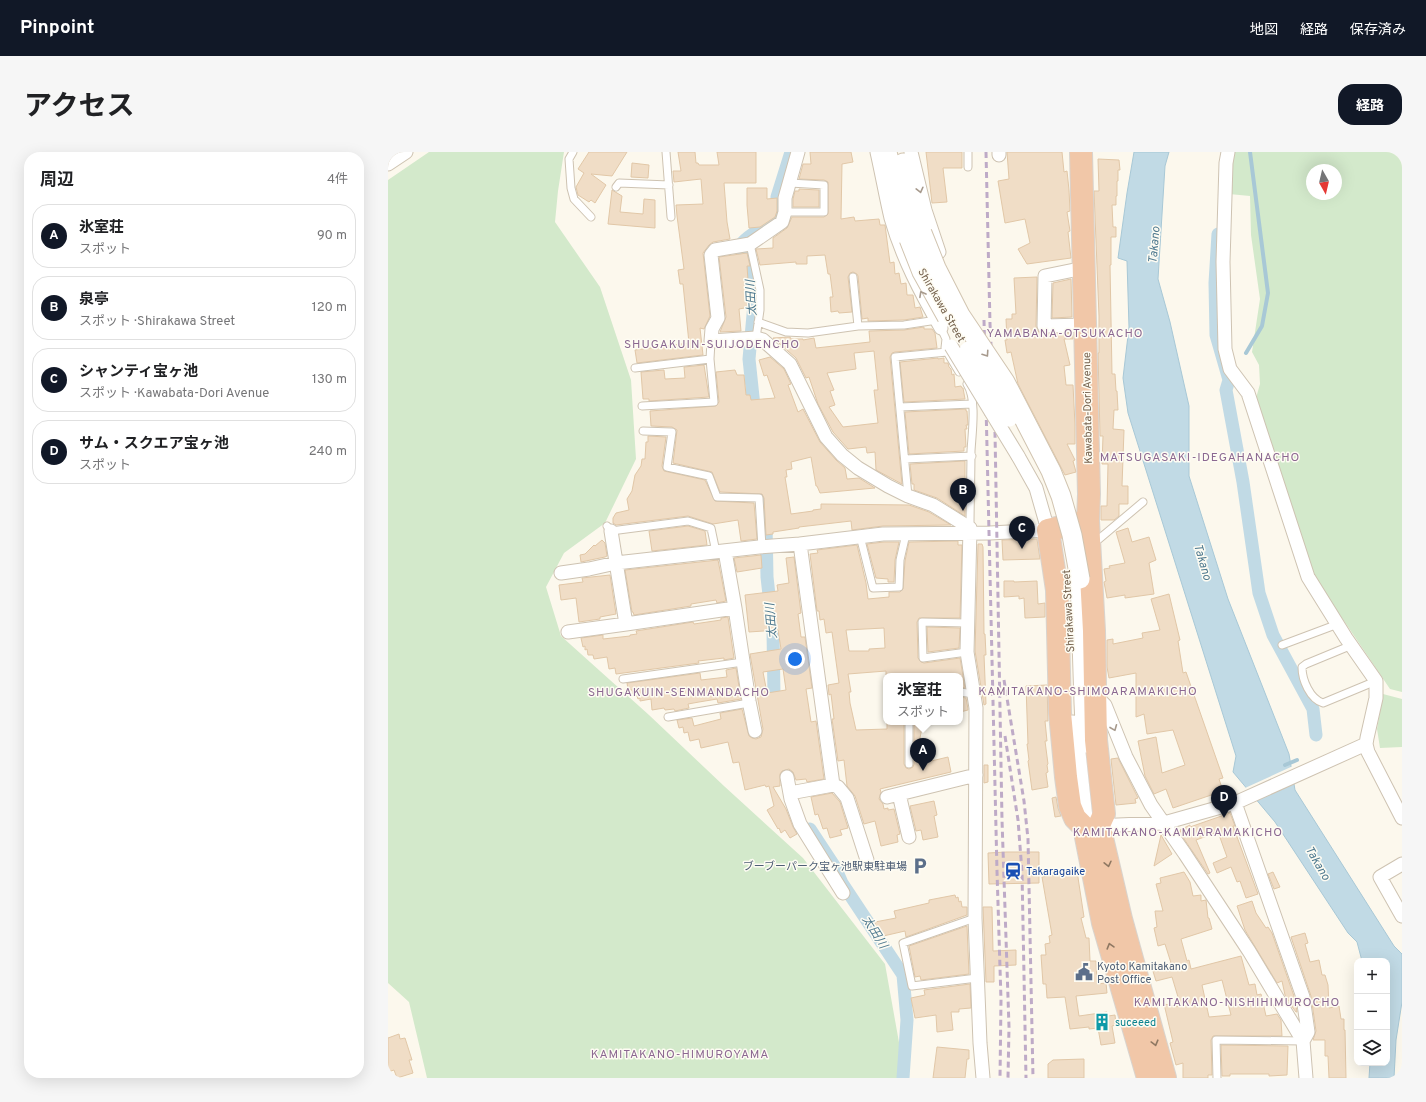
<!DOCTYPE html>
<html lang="ja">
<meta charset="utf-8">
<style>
:root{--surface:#fff;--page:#f6f6f6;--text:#202124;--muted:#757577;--line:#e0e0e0;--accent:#111827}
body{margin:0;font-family:Overpass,"Noto Sans JP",sans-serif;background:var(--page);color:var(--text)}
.controls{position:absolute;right:12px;bottom:12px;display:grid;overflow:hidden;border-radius:8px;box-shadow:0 4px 16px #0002}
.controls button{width:36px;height:36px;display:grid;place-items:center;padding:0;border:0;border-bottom:1px solid var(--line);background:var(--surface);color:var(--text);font:20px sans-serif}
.compass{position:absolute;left:918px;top:12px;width:36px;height:36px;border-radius:50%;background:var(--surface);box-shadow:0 4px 16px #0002;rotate:172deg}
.you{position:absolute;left:407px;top:507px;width:14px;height:14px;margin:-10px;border:3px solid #fff;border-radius:50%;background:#1a73e8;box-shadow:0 0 0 6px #1a73e833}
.badge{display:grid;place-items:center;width:26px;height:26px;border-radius:50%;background:var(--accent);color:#fff;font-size:13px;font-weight:700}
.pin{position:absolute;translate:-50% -33px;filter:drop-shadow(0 1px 2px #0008)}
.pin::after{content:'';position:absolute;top:21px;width:14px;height:12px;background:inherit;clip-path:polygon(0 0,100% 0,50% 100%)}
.popup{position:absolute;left:495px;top:521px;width:80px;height:52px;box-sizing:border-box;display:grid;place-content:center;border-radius:8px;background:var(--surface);filter:drop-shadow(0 1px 3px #0005);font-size:13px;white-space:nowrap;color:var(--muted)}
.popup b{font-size:15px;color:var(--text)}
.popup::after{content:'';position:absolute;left:50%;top:100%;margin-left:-8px;border:8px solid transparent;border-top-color:var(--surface)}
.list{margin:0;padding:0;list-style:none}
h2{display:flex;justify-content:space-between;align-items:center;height:52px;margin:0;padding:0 16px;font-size:17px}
h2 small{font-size:13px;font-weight:400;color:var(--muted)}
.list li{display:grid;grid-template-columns:26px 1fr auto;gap:12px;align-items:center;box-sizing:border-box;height:64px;margin:0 8px 8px;padding:0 8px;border:1px solid var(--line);border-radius:16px}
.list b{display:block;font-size:15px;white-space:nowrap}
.list p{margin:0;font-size:13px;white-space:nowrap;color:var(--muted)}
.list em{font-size:13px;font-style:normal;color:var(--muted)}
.icon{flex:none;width:22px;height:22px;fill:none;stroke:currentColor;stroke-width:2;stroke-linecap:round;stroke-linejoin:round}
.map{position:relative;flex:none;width:1014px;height:926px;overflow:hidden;border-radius:16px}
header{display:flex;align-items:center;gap:24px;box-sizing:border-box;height:56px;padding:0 20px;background:var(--accent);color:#fff}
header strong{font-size:19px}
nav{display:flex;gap:22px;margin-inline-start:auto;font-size:14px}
.intro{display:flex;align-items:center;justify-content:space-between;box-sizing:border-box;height:96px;padding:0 24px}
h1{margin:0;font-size:28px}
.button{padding:10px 18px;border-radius:16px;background:var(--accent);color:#fff;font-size:14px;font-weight:700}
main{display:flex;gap:24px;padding:0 24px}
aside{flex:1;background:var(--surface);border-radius:16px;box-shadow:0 4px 16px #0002}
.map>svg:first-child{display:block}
.green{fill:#d3e9cb;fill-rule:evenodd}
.water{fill:#c1dae5;stroke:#a8c8d6}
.pier{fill:#fcf8ed}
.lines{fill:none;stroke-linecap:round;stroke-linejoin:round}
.stream{stroke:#a8c8d6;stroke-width:4}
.canal{stroke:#c1dae5;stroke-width:13}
.building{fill:#f0ddc6;stroke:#e1c7a7;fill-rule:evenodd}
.lane-casing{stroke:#cec3b2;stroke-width:9}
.street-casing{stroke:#cec3b2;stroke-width:15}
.secondary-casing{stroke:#d1c4b0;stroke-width:21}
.highway-casing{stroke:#d9d4ce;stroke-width:24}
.lane{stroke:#fff;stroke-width:7}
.street{stroke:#fff;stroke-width:13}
.secondary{stroke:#fff;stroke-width:19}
.highway{stroke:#f1c7a8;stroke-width:22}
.rail{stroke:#beaac7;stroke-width:3;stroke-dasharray:6 4;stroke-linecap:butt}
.street-bridge-casing{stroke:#cec3b2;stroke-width:15;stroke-linecap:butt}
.secondary-bridge-casing{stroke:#d1c4b0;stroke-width:21;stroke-linecap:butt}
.street-bridge{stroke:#fff;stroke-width:13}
.secondary-bridge{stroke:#fff;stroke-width:19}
.oneway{stroke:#a79a8d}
.oneway2{stroke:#8f7862}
.labels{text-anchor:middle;stroke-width:3;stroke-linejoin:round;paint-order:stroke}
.street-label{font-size:11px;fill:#776450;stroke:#fefcf3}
.service-label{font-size:11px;fill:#4e5e75;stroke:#fefcf3;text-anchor:end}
.transit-label{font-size:11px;fill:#164399;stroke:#fefcf3;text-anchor:start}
.culture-label{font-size:11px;fill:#0d838f;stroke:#fefcf3;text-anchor:start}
.water-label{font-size:12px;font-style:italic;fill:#4e798f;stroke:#fefcf3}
.neighbourhood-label{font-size:12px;letter-spacing:1px;fill:#8b6891;stroke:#fefcf3}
</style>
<header>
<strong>Pinpoint</strong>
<nav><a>地図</a><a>経路</a><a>保存済み</a></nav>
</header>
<div class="intro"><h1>アクセス</h1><a class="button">経路</a></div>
<main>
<aside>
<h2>周辺<small>4件</small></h2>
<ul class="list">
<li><span class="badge">A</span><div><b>氷室荘</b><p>スポット</p></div><em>90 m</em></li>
<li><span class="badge">B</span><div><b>泉亭</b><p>スポット · Shirakawa Street</p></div><em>120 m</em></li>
<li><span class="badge">C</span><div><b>シャンティ宝ヶ池</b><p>スポット · Kawabata-Dori Avenue</p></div><em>130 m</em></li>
<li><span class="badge">D</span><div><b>サム・スクエア宝ヶ池</b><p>スポット</p></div><em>240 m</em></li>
</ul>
</aside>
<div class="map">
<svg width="1014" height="926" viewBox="0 0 1014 926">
<rect width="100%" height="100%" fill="#fcf8ed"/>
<path class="green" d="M41,0H176L170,39L167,70L212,135L243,228L248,307L217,371L176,401L158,435L173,484L261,563L336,634L415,706L497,812L512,896L513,926H39L21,850L0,831V28Z
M847,0H1014V540L1002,537L923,420L868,246L872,232L871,213L864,200L872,147L863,83L862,44L841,42L842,16ZM924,18H948V42H924Z
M995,542L1014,547V595L992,596L989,577Z"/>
<path class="water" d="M746,0H781L777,14L770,127L782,170L801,254V324L840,447L901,602L907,638L1006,794L1014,802V850L1008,888L1006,926H981L982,911H999V809H974L969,790L960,781L887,670L845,620L848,604L740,261L735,226L741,175L739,109L730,106L739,41Z"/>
<path class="pier" d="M905,614L908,630L867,649L857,636Z"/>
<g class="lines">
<path class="stream" d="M858,201L874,174L880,141L862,0
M897,613L909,608"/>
<path class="canal" d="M830,82L827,131L828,183L841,228L838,238L855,330L871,441L885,483L925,557L928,583
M367,264L361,207L366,152L365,133L357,109L354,91C364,80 379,75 389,64V45L403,0
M374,328L378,372L379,425L385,479L386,544L387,557
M422,677L447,715L454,731L515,823L519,868L515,926"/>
</g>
<path class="building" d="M201,0H239L224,24L203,22L218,33L207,51L203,48L201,50L190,43L188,35L196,21L190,17Z
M290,0H307L308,11H310L311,13H331L329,0H368V31H336L339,70L342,87L325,90L321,93L315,101L322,164L316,177L312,176L315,203L249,211L247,198L301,191L295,132H292L290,118L296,117L289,64L288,53L315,52L313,27L286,30L285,19H293Z
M422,0H463L465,10L454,12L453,67L466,65L467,69L491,67L492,73H497L502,111L506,110L507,122L511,121L513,132L518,131L519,143H525L527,156L532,155L535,165L516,168L480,169V166L474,167L470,124L469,122L465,120L462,121L460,125L464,160L451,161L450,159L443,160L442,145H445L442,122H440L437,103L419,104V112H408V110L372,113L368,97L385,96V86L399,76L404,65H436L440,62V30L436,28L411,27L415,12H423Z
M538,0H574V16H555L559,50L544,51Z
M619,0H674L676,20L679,19L681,38L682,59L679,60L682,79L680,80L683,106L639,112L630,97L642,91L637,67L617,71L610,29L621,27Z
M710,7L731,8L732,18H730V29H729V44H728V53H724L725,75H728V85H723V113H722L724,222H727L728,239H729L730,258H726L725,277L736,278L734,334H740V352H731V364L726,368H713V354H719L720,312H714L715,284H712L710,201H711V164L706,39H711Z
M244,11L261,13L260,26L243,25Z
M359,36H379V47L389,46V59L387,65L372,75L361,76L359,53Z
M411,37L431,38V55H405V47L407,39H411Z
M224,38L234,44L232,60L255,62L256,47L267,48V76L220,72Z
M359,101L362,114H359L360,128L358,129L362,155L351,157L353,179L332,180L338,165L331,105Z
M649,125L648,174L649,178L652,181L656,182L685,181V187H676L682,213L676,214L678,233H685L687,273V292H679L687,308L685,309L688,320L677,323L630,232L623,200L619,201L617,188H619L618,167H624V162H628L626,126Z
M683,127L684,165L664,166L665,131Z
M536,175V177H544L547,181L549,196L507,200L504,201L502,205L514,332L488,318L487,300L479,301L478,295L460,297L445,280L430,252L421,225L418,226L408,206L385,186L402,185L403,187H415V188L426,186L428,196L482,190L481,179L516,178ZM486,199L490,238H486L490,271L455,275L441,255L447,253L442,239L446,238L439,221L468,217L466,201Z
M382,205L396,217L403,232L400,233L410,260L415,257L432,290L448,308L457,316L459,327L471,326L487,336L432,341L429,334H428L423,305L403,310L404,317L398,318L399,325H397L403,362L425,359V358L433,357V352L521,353L541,360L563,373L495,374L464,378L463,369L411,375V376L385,380V382L378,383L376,346L374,342L332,340L324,320L285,311L289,278L284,275L263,274L262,259L328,254L331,250L328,220L347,218L349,223H356L358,243H362L363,248L387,246L379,223L376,224L371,208Z
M550,206V207L556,206V211H560L561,215L563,217L564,223L566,222L567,235L573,234L574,236H575L577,247L516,250L512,210Z
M316,213L321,245L261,249V247H255L253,220L276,218L277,227L297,226L296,215Z
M578,257V259H579L580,273H578L579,277H577L578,295H576V299L521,302L517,260Z
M260,284L278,285L274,314L276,319L317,328L327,349L366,351L369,387L353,389L350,368L325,372L300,364L228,373L225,371V366L228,361L241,358L239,347L244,339L247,323L253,314L254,307H257L258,290H260Z
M577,309V364L549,346L526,338V332H524L522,312Z
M300,374L317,379L319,393L264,399L261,379Z
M740,376L744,390L761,385L768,408L761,411L766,442L737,446V443L719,446L716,430L718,429L716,417L722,416L721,414L737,411L728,380Z
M649,387L652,407L615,408L614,388Z
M214,388L217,391L219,404L217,405L193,410L192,403L197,402L206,393L207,394Z
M570,389V393H574L572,466H531L529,470L530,506L533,510L536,511L572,506L577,536L572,535V524H498V519L460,522L463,540H461L462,551L468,578L499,577V570H516V612L518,616L521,617L525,615L526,612V570H535L532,586L535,611L560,605L563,620L492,637L493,640L491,647L495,652L496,657L500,656V658L506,657L512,682L509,683L510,690L493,694L487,669L476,672L467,644L459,634L456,608L450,609L444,567H446L443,542L441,543L440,533L451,531L444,480L438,481L436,467L432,468L431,459H429L422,402L430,401L429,398L469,393L478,431L480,447L501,445V440H512L515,437L517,409L521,390ZM496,476L497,496L481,497V499H461L458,478Z
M496,390H511L507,408L506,430H500V427L488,426L479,392Z
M590,392H594L595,395L596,482H597L598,503H596L598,552L596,553L587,499Z
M373,403L374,416L349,420L346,406Z
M406,405L413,461L410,462L413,485H417L424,536L418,537L423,570L428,569L436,627L419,630L418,627L408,628L405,620L401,617L394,619L392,622V634L385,635L398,657L405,675L409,682L402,686L397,678L393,681L391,676L390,677L379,658L386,654L381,634L378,635L377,633L357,638L351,610L345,611L340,590L313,596L311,587L302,589L300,580L296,581L295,575L291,576L289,568L304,566L306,574L333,567L332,561L354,557L361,584L364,586L368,587L373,585L375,577L362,502L393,497L390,478L361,480L357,443L390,439L389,433L401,431L398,406ZM395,517L398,538L379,541L375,520Z
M330,408L338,449L329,451L328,448L303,452V454L246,463L245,460H244L237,418Z
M222,423L228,462L212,465V467L191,470L188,446L173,448L171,433L195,430L194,426Z
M616,429H626V430L649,429L650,452L657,451V465L637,466L636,446L631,447V444L616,445Z
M781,442L792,488L790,489L795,521L798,520L835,626L831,627L835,639L785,656L778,637L766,642L757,624L750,589L768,585L774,621L797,613L785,578L759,582L756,562L748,565V521L721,526L719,515V488L725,487V492L755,486L754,481L772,478L763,447Z
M340,465L346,506L336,508V506L310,509L311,511L228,522L227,516L221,517L219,505L206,507L205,503H200L199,497L197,498V494L195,495L193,486L215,483V487L242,484V483L249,482L248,479L305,470L306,472L333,468V466Z
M539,475L572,476L571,496L540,500Z
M348,516L353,547L330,551L329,547L311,550L300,552L301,556L287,559L286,557L277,558L276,556L264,558L263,547L252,549V546L250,547L249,544H247V541L245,542L244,538L240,537L239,531L312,521L313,528L339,525L338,518Z
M659,533L660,569H657L659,589H657L660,612L659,613L660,620L658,621L660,635L644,638L640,609L641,608L639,592H640L638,534Z
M572,545L578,546L580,557V558L572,560Z
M730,606L750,646L747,647L748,651L728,653L723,607Z
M596,613H600V630L596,631Z
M444,641L452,650L460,676L452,678L454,683L442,686L439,676L435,677L430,662L427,663L423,645Z
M668,645L670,656L673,664L667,665L664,646Z
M546,649L549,663L546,664L550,685L535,688L533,678L528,679L522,654Z
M842,661L847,674H845L870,742L858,746L852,729L849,730L843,715L829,721L825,711L839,705L830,680L808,688L822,721L820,722L794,684L792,678L802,673V675Z
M773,683L784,702L766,714Z
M619,700H651V731L601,732L600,701Z
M689,719L696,765L693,766L698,786H701L702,809H708L709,832L718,831L719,841L688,844L691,864L719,860L720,864L727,863L728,873L724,874L727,891L713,893L710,876L701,877V875L682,877L677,845L659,846L658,832H655L653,803H658L657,792L662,791L661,784L664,783L654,725Z
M796,720L802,730L805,744L813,743V749L818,748L820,766H821L824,777L793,787L799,809L801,808L803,817L853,804L861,833L867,832L869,843L873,842L878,864L889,862L893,868L894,884H825L823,888L824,923H820V926H795V911L788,913L782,891L785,890L776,852L793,855L784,825L768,829L764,816L783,811L777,792L770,794L766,776L769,775L767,759H775L768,732L773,731L772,726ZM834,828L843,863L821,865L814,833Z
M885,720L892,735L886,737L880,722Z
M567,743L568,746L570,745L571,750L573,749L574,755H579V763L518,785L517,779L491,785V782H489L487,770L508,766L506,759L541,751V748Z
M864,749L868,761L878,776L880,775L884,781L907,847L909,860H908L905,856L897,843L894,829L889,831L857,778L849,754Z
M595,755H604L605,799L628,798V813L606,814V830H598Z
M579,774L581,822L533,828L532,824L527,825L521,794Z
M917,781L920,791L917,792L922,810L931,808L934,823H937L940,833L941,856L951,854L953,867H956V878H957L958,926H941L940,904H937V888H925L928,879L923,844L903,785Z
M582,832L583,856L571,857V860H563L565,878L549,880L548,863L527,866L523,846L537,843L536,838Z
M11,882L12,887L17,886L24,908H21L25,921L9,926L6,918L0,920V886Z
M833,893L900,894L899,923L881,924V922H842V924H834Z
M549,895L581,898V907H579L577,926H545Z
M696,907V926H660V912L665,908Z"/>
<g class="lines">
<g class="lane-casing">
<path id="lane" d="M185,0L181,7L183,36L186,47L203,65
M278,0L283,65
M580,15V0
M228,35L231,31L281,33
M397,60H436V33L402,31
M362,92L372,138V158L368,186
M465,125L470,174
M370,170L398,180L420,181L470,174L516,173L549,168
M553,176L558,187L557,196L559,200L571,220
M247,216L322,207L323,189
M579,232C589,247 584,281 583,299C583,325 582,350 582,376
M254,254L326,250L322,207
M512,255L584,252
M255,279L284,280L279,315L321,324L329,345L371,346L374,395
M517,307L584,304
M520,344L507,205L559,200
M219,374L223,379L300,369L323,376L328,400
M472,384L485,436L511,435L512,408L518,382
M704,390L711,387L755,350
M894,493L950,472
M964,493L918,512L914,515C914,528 922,547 935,551L988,529
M579,500L535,506L534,470L579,471
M235,527L355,510
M572,540L586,542
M280,565L361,551
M521,612V570
M587,766L515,791L524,834L589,826
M829,926L828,888L915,889"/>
</g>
<g class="street-casing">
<path id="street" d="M410,0L397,46V60L394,70L362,92L327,98L323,103L330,166L324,177L323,189L368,186L375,188L402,212L438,285L454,303L470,316L500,334L520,344L545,353L582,376L579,500L588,556L587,766L592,891L595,926
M489,0C494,22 498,45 503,66C514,105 533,141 553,176
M523,0L537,58L551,100
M611,0V3
M840,0L838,11L835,110L837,197L842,217L860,241L920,425L958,486L988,529V546L979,586L978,592L980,600L1014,666
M0,12L18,0
M696,116L657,124L656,174L697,173
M223,379L238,472L347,456L337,399
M173,421L201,417L228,411L371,395L412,392L495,382L602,381L660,378L648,336L630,304
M347,456L361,549L367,579
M180,480L238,472
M707,543L717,553L738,605L763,653L797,702L861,799L915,889L918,926
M399,625L403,647L412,672L455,741
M445,633L450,635L459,646L479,708
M402,641L445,633L412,392
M511,642L521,685
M499,645L588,623
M847,651L978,592
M707,674L776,671L847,651L915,845L920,880L915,889
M1014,712L992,725L1014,764"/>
</g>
<g class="secondary-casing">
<path id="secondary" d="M499,0L511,52L521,87
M515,11L523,46L534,81
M692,427L696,551L698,591
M685,573L696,675"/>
</g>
<g class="highway-casing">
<path id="highway" d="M693,0L701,342L700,369L706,479L708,588L716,662L711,673L733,767L777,926
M700,369L660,378L669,438L672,561L678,625L682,654L687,666L696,675L715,771L760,926"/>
</g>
<use href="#lane" class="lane"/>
<use href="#street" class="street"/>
<use href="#secondary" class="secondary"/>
<use href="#highway" class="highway"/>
<path class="rail" d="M598,0L602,172L607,281L614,668L621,875L620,926
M596,168L609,719L613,848L612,926
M616,528L636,649L640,687L645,926
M617,584L630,668L634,720L638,926"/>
<g class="street-bridge-casing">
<path id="street-bridge" d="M563,194L630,304"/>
</g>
<g class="secondary-bridge-casing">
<path id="secondary-bridge" d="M534,81L548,116L572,163L617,230L663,319L673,344L684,383L692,427
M521,87L534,120L559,165
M581,199L612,249L621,265"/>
</g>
<use href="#street-bridge" class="street-bridge"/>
<use href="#secondary-bridge" class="secondary-bridge"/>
</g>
<defs><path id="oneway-chevron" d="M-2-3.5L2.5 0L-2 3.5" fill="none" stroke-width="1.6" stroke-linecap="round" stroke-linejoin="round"/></defs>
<g class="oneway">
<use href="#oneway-chevron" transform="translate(532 38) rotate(76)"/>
<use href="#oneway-chevron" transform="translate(534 142) rotate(-119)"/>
<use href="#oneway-chevron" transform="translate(598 202) rotate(56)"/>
<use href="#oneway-chevron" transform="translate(726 576) rotate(68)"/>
</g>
<g class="oneway2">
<use href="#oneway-chevron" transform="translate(720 712) rotate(77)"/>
<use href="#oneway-chevron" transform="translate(722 794) rotate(-106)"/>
<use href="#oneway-chevron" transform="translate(767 891) rotate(75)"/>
</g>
<defs>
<g id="parking-bare" transform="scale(1.38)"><path d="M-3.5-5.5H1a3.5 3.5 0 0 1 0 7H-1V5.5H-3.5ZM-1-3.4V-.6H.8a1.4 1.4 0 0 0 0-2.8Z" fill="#5c6f8a" stroke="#fefcf3" stroke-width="2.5" paint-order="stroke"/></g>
<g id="station-bare" transform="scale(1.38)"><path d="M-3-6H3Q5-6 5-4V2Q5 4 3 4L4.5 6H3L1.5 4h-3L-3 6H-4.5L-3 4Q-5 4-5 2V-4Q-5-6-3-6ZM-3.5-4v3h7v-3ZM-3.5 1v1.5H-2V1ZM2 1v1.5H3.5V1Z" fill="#1a4fb4" stroke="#fefcf3" stroke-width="2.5" paint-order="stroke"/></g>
<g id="civic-bare" transform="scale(1.38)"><path d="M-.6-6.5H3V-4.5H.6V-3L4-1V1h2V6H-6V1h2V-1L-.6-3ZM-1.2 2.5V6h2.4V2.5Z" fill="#5c6f8a" stroke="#fefcf3" stroke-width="2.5" paint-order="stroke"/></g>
<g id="building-bare" transform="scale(1.38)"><path d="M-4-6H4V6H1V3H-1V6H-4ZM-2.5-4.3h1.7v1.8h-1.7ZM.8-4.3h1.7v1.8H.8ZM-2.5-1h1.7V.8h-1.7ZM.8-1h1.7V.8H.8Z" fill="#0f9aa8" stroke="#fefcf3" stroke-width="2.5" paint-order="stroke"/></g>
</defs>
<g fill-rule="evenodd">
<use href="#parking-bare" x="532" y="714"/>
<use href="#station-bare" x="625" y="719"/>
<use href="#civic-bare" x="696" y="820"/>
<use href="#building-bare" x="714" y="870"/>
</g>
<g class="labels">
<g class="street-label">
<text transform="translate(554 153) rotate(60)" y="4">Shirakawa Street</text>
<text transform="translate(699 256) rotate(-91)" y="4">Kawabata-Dori Avenue</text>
<text transform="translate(680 459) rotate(-93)" y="4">Shirakawa Street</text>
</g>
<g class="service-label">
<text x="519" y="718">ブーブーパーク宝ヶ池駅東駐車場</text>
<text x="709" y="818" text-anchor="start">Kyoto Kamitakano<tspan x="709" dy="13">Post Office</tspan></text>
</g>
<g class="transit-label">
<text x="638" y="723">Takaragaike</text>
</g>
<g class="culture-label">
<text x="727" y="874">suceeed</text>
</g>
<g class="water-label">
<text transform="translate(766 93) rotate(-85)" y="4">Takano</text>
<text transform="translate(363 146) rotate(-93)" y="4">太田川</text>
<text transform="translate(815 410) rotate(74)" y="4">Takano</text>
<text transform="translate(383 469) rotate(-95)" y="4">太田川</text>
<text transform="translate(930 711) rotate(60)" y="4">Takano</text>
<text transform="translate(487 780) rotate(58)" y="4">太田川</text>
</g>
<g class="neighbourhood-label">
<text x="677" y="185">YAMABANA-OTSUKACHO</text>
<text x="324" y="196">SHUGAKUIN-SUIJODENCHO</text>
<text x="812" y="309">MATSUGASAKI-IDEGAHANACHO</text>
<text x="700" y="543">KAMITAKANO-SHIMOARAMAKICHO</text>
<text x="291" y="544">SHUGAKUIN-SENMANDACHO</text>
<text x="790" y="684">KAMITAKANO-KAMIARAMAKICHO</text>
<text x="849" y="854">KAMITAKANO-NISHIHIMUROCHO</text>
<text x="292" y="906">KAMITAKANO-HIMUROYAMA</text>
</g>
</g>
</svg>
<div class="controls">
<button>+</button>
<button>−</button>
<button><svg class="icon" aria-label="layers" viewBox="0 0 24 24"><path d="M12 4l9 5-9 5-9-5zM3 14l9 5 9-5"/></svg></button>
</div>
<svg class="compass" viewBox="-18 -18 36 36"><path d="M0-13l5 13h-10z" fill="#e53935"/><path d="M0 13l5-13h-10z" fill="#757577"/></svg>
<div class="you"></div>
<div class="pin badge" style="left:535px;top:619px">A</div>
<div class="popup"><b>氷室荘</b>スポット</div>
<div class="pin badge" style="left:575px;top:359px">B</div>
<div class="pin badge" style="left:634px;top:397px">C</div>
<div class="pin badge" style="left:836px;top:666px">D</div>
</div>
</main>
